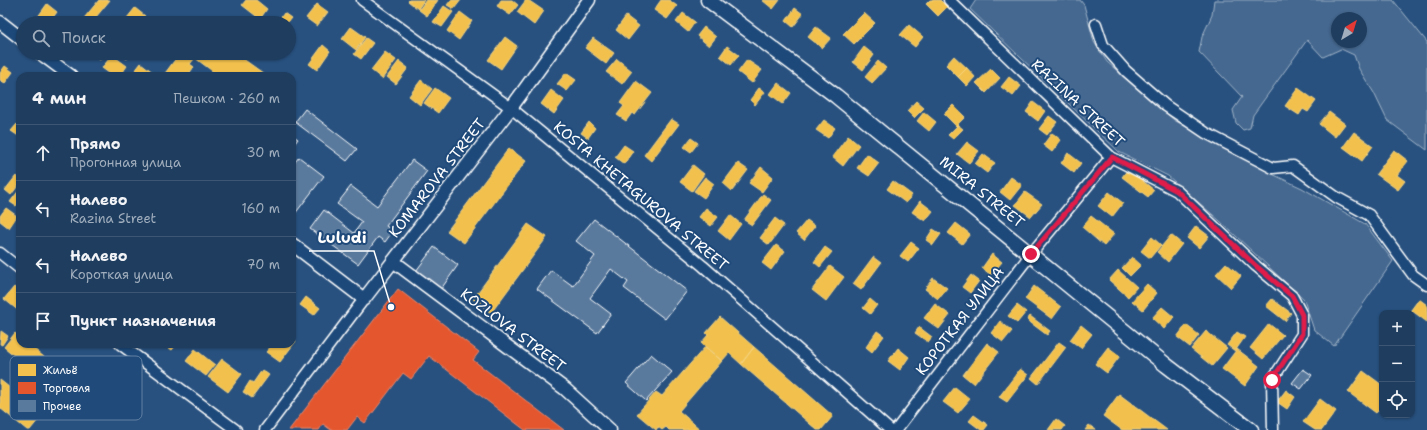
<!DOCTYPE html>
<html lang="ru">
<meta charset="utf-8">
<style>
:root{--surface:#1e3d5f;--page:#2b4868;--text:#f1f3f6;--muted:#a1aebd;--line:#3c5674}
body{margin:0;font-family:"Shantell Sans",sans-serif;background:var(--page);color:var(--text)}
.controls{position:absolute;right:12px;bottom:12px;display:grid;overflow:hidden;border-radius:8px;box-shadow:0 1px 3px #0004}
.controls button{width:36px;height:36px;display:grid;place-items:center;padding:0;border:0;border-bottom:1px solid var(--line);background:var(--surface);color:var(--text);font:20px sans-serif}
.compass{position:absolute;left:1331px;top:12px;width:36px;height:36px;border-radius:50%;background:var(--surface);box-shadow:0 1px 3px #0004;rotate:38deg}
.stop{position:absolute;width:12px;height:12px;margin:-9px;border:3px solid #e11d48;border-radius:50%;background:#fff}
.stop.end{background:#e11d48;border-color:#fff;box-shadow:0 1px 4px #0008}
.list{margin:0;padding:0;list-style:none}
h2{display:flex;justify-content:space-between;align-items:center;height:52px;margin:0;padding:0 16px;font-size:17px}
h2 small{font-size:13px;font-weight:400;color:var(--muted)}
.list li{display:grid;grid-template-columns:26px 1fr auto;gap:12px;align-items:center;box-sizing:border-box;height:56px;padding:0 16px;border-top:1px solid var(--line)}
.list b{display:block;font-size:15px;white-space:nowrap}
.list p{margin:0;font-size:13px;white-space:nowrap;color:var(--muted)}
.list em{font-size:13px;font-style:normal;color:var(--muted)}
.icon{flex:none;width:22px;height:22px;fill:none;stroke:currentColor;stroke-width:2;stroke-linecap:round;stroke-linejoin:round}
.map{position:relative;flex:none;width:1427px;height:430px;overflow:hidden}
.search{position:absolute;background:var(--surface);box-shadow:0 1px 3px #0004;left:16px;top:16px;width:280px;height:44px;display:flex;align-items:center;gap:10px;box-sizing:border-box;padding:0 14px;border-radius:22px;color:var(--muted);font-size:15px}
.panel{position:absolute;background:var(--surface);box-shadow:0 1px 3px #0004;left:16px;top:72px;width:280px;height:276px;border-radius:12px}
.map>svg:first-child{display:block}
.green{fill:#446890;stroke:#a2b4c8;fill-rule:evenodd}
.homes{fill:#f2c14e;stroke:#f6d483}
.shops{fill:#e4572e;stroke:#ec896d}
.building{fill:#5a7a9d;stroke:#fff}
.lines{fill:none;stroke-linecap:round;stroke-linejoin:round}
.minor-casing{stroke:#fff;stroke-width:13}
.tertiary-casing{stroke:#fff;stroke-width:15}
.secondary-casing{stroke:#fff;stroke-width:17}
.minor{stroke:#1f4a7a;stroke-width:10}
.tertiary{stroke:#1f4a7a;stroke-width:12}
.secondary{stroke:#1f4a7a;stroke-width:14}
.route{stroke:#e11d48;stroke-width:5}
.labels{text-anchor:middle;stroke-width:4;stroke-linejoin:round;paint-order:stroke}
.street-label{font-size:15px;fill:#fff;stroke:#1f4a7a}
.key{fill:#1f4a7a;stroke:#6280a2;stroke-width:1}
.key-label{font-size:11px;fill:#fff}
.leader{fill:none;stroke:#fff;stroke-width:1.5}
.callout-dot{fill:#fff;stroke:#1f4a7a;stroke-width:1.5}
.callout-label{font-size:16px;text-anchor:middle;font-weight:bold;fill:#fff;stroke:#1f4a7a;stroke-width:4;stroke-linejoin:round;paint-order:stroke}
</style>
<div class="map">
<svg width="1427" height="430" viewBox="0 0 1427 430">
<rect width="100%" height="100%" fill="#28517f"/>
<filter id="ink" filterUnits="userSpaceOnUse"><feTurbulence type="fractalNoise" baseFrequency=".025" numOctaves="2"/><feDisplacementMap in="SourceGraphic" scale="8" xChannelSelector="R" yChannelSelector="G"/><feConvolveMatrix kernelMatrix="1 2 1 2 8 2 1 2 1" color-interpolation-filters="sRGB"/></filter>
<g filter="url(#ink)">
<path class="green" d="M976,0H1080L1084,5L1094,42L1107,62L1174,120L1270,173L1302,188L1365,224L1393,261L1334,346L1314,330L1304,300L1220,221L1168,176L1119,152L970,9Z
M1214,0H1393L1427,42V150L1387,120L1374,93L1359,69L1354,55L1341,49L1323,57L1307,40L1253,115L1250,128L1243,130L1236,123L1233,110L1242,97L1199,52L1202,37L1212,15ZM1337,18H1361V42H1337Z"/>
<path class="homes" d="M99,0H110L91,23H80Z
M246,0H256L267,9L260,19L242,5Z
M409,0H424L418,9L408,1Z
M426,0H438L427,16L419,10Z
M451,0H461L454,9L447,5Z
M501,0H512L518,5L510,15L497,6Z
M526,0H528L544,11L534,25L517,12Z
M661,0H669L677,6L667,19L654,10Z
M762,0H780L773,9Z
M930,0H940L947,7L938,16L926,4Z
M47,4L57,12L49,23H44L37,18Z
M317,4L328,12L317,26L306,18Z
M444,6L453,12L442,27L433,22Z
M135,8L145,16L139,23H123Z
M795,8L803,14L793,27L786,21Z
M460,12L472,21L459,40L447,31Z
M284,13L291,18L287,23H277Z
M683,13L695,22L688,32L676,22Z
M864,13L875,23L854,44L843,34Z
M626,16L639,26L628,40L616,30Z
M909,25L923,37L915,47L900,35Z
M351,27L365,37L356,50L342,39Z
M704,27L716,37L709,46L697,36Z
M816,27L831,38L822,48L808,37Z
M505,37L517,46L501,69L488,60Z
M366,38L373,43L361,59L354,54Z
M593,38L614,53L606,64L585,48Z
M323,45L330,51L317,70L309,64Z
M727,46L739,55L731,65L720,56Z
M864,47L874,55L863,70L853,62Z
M385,52L396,60L382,79L371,70Z
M91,53H105L100,60Z
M119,53H132L127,59Z
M180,53H235L267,76H219L195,58L190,64L194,67L190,72L194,75L193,76H163Z
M241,53H253L248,59Z
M112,55L127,66L120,76H113L102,68Z
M954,56L967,68L958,77L946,65Z
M617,59L632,71L622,84L606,72Z
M747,60L762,70L752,83L738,72Z
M399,61L408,68L396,84L387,77Z
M878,61L886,68L872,83L865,77Z
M141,63L154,73L152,76H131Z
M5,66L13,72L5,83L0,80V73Z
M967,68L975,77L967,86L958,77Z
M991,69L1000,78L986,93L976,83Z
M566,73L576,80L567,91L557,84Z
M1009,77L1021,86L1013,96L1001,87Z
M421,80L432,89L420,105L409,96Z
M636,81L652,93L635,115L632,113L626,121L617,115L624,106L620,103Z
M778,83L791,93L783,104L770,94Z
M435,88L449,98L438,113L424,103Z
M759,88L765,92L755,105L750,100Z
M1298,88L1316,101L1308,112L1303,109L1299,115L1285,106Z
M551,90L564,100L554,114L541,104Z
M916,101L924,108L914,118L907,111Z
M1033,102L1045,111L1038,121L1026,112Z
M953,105L965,117L956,126L944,114Z
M924,112L936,122L929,131L917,121Z
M1329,112L1345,124L1335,137L1319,124Z
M1049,116L1057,122L1047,135L1039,129Z
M671,119L679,124L651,161L644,155Z
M824,120L835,128L828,138L816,130Z
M589,122L595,128L588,138L581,133Z
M17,124L20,127V137L11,131Z
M958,125L963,129L953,139L948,135Z
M1354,132L1373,146L1362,161L1343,147Z
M1052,133L1061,140L1052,152L1043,145Z
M848,136L859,145L843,166L832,157Z
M691,138L698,143L691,152L684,147Z
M967,142L979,151L969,163L957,154Z
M624,145L633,151L624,164L615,157Z
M509,148L526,161L464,243L447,231Z
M1394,150L1408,161L1397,175L1405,181L1398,190L1376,174Z
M1068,153L1081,163L1074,173L1061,163Z
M867,154L879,163L869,176L857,168Z
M983,154L995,163L987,173L975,164Z
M738,163L748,170L732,191L723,183Z
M693,165L704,174L692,191L680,182Z
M761,167L773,177L762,192L749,183Z
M1128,169L1154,190L1148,197L1122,177Z
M16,176L20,179V183L11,195L5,190Z
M705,177L714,184L704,198L694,191Z
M1011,177L1022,185L1010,200L1000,192Z
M893,181L912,195L906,203L887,189Z
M20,189V201L16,206L10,202Z
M1025,192L1042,204L1031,217L1015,205Z
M1109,192L1123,203L1112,217L1098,206Z
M763,194L771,200L752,225L744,220Z
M920,201L933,211L925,221L912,212Z
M6,208L17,216L9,228L0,221V216Z
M706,208L718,217L711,226L699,217Z
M730,215L741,224L729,240L718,231Z
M1091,216L1114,234L1104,246L1082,227Z
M775,218L784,225L769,245L760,238Z
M807,220L815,226L804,240L796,233Z
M956,223L970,234L962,244L948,233Z
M528,224L547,237L491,313L473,299Z
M1196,226L1209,236L1199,248L1187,238Z
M933,229L941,234L933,245L926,240Z
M1171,235L1182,244L1168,262L1157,252Z
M1152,237L1161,245L1150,258L1141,251Z
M911,242L919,248L908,262L900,256Z
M776,245L785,251L771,270L762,263Z
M825,247L832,252L820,267L814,262Z
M992,254L1002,262L991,275L982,268Z
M873,257L881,263L861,290L853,284Z
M1132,257L1141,265L1130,276L1122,268Z
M1226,263L1241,276L1231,288L1216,274Z
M830,266L844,277L826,301L812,290Z
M1118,270L1137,287L1128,297L1109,280Z
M971,275L979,281L970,293L962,287Z
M933,278L947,288L938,299L925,289Z
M1147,284L1157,293L1143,310L1132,301Z
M1034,286L1061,307L1052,319L1025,299Z
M14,287L20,291V312L4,299Z
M306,297L320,308L314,315L300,305Z
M870,299L877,305L870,314L863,308Z
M1272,299L1291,313L1285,321L1266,306Z
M1419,299L1427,305V322L1411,310Z
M935,304L950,315L939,329L924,318Z
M1017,305L1026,312L1017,323L1008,316Z
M1162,307L1174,317L1164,329L1152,318Z
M1030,316L1050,331L1047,335L1027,320Z
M720,317L754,347L741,364L729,353L722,361L701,343L708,335L706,333Z
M1000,321L1012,331L1003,342L991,333Z
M1269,324L1283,335L1263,359L1250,348Z
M1081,325L1092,334L1081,348L1070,340Z
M1186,325L1199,335L1190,347L1177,337Z
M919,327L932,337L928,342L915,333Z
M1,331L8,336L2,345L0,344Z
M877,331L884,336L872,352L866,347Z
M1206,331L1227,348L1212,366L1191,349Z
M1237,332L1245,337L1235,351L1227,345Z
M15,333L20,337V344H28L76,383L65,397L4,347Z
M292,338L296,341L280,362L266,352L273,344H292Z
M1059,342L1066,347L1038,384L1031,378Z
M987,343L999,352L974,384L963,375Z
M163,344H177L172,350Z
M705,347L722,361L679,411L701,430H669L666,427L662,430L658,427L656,430L637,414L656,392L662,396Z
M754,347L833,416L821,430H817L741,364Z
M1108,347L1120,356L1107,373L1095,364Z
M898,348L909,357L900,370L888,361Z
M195,349L215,365L206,376L186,361Z
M1237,349L1259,366L1245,386L1222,369Z
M222,359L242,374L228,392L208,377Z
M1020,369L1028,375L1007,402L999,397Z
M262,370L269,375L252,398L243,392L250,381L253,383Z
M1363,371L1382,385V406L1376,413L1348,392Z
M0,380L43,414L30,430H27L0,408Z
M955,387L970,399L958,413L943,402Z
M1286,390L1295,397L1287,409L1277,402Z
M1119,394L1167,430H1122L1103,416Z
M1320,399L1336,411L1322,430H1315L1303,422Z
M974,415L988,425L984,430H981L969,421Z
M1056,419L1065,426L1062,430H1048Z
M1089,425L1096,430H1085Z"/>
<path class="shops" d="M398,289L479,352L473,360L564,430H525L429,356L411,379L403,373L365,423L357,417L347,430H331L323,424L319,430H289Z"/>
<path class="building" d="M305,109L357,149L347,161L295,122Z
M292,135L298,139L292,147Z
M299,157L324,176L294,215L292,213V166Z
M412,160L427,171L386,226L393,231L385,242L378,237L358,264L310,229L324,210L354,233L362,222L337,204L351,186L377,206Z
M594,219L687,291L665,319L624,288L628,282L611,269L590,298L611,314L597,333L537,289L551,270L573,286L595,256L576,241Z
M434,247L458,265L441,289L416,271Z
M651,354L672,372L646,401L626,383Z
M1303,369L1312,375L1301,389L1292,383Z"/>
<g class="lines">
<g class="minor-casing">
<path id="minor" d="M362,0L511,108L703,266L890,430
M949,0L1111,157L1177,191L1256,266L1292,296L1302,315V334L1272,380L1273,430
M1096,24L1103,45L1126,71L1166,106L1206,133L1273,168L1293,166L1336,197L1369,215L1413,275L1427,285
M0,253L20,269
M120,344L236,430
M265,430L364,299
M896,430L1031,254L1111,157"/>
</g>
<g class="tertiary-casing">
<path id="tertiary" d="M0,22L23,40
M40,53L71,76
M292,244L364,299L511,108L589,0
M393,261L565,389L610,430"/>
</g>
<g class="secondary-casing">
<path id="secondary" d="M708,0L836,96L1166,365L1251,430"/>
</g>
<use href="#minor" class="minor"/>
<use href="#tertiary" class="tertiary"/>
<use href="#secondary" class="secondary"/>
</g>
</g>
<g class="lines" filter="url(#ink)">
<path class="route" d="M1031,254L1112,157L1177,191L1256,266L1292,296L1302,315V334L1272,380"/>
</g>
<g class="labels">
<g class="street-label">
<text transform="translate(1078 103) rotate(43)" y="5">RAZINA STREET</text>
<text transform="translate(437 178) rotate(-52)" y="5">KOMAROVA STREET</text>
<text transform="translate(982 192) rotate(39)" y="5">MIRA STREET</text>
<text transform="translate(641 196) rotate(40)" y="5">KOSTA KHETAGUROVA STREET</text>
<text transform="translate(960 321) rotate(-52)" y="5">КОРОТКАЯ УЛИЦА</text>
<text transform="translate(513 330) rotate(37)" y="5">KOZLOVA STREET</text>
</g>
</g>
<rect x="10" y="356" width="132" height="64" rx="6" class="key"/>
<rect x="18" y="364" width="18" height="12" fill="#f2c14e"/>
<rect x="18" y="382" width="18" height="12" fill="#e4572e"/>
<rect x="18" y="400" width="18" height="12" fill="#5a7a9d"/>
<g class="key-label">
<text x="43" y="374">Жильё</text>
<text x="43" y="392">Торговля</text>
<text x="43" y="410">Прочее</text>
</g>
<path class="leader" d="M391 307L374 251H309"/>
<circle class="callout-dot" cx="391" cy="307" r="4"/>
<g class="callout-label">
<text x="342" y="243">Luludi</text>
</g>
</svg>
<div class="controls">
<button>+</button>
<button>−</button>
<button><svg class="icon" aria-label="locate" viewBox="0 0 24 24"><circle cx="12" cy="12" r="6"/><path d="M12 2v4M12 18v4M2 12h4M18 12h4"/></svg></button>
</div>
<svg class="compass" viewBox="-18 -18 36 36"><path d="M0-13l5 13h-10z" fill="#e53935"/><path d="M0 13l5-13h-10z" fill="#a1aebd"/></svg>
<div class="stop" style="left:1272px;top:380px"></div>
<div class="stop end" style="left:1031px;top:254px"></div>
<div class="search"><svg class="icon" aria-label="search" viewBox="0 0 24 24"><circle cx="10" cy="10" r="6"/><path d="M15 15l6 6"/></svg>Поиск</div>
<section class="panel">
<h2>4 мин<small>Пешком · 260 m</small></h2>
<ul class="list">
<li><svg class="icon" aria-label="ahead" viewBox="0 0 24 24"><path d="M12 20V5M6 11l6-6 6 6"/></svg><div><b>Прямо</b><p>Прогонная улица</p></div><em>30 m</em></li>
<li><svg class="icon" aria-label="left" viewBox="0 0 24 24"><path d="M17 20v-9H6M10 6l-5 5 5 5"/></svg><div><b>Налево</b><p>Razina Street</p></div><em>160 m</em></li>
<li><svg class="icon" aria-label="left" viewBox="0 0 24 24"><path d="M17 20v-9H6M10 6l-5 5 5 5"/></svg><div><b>Налево</b><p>Короткая улица</p></div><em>70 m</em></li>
<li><svg class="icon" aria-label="arrive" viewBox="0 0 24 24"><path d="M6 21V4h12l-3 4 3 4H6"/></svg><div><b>Пункт назначения</b></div></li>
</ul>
</section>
</div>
